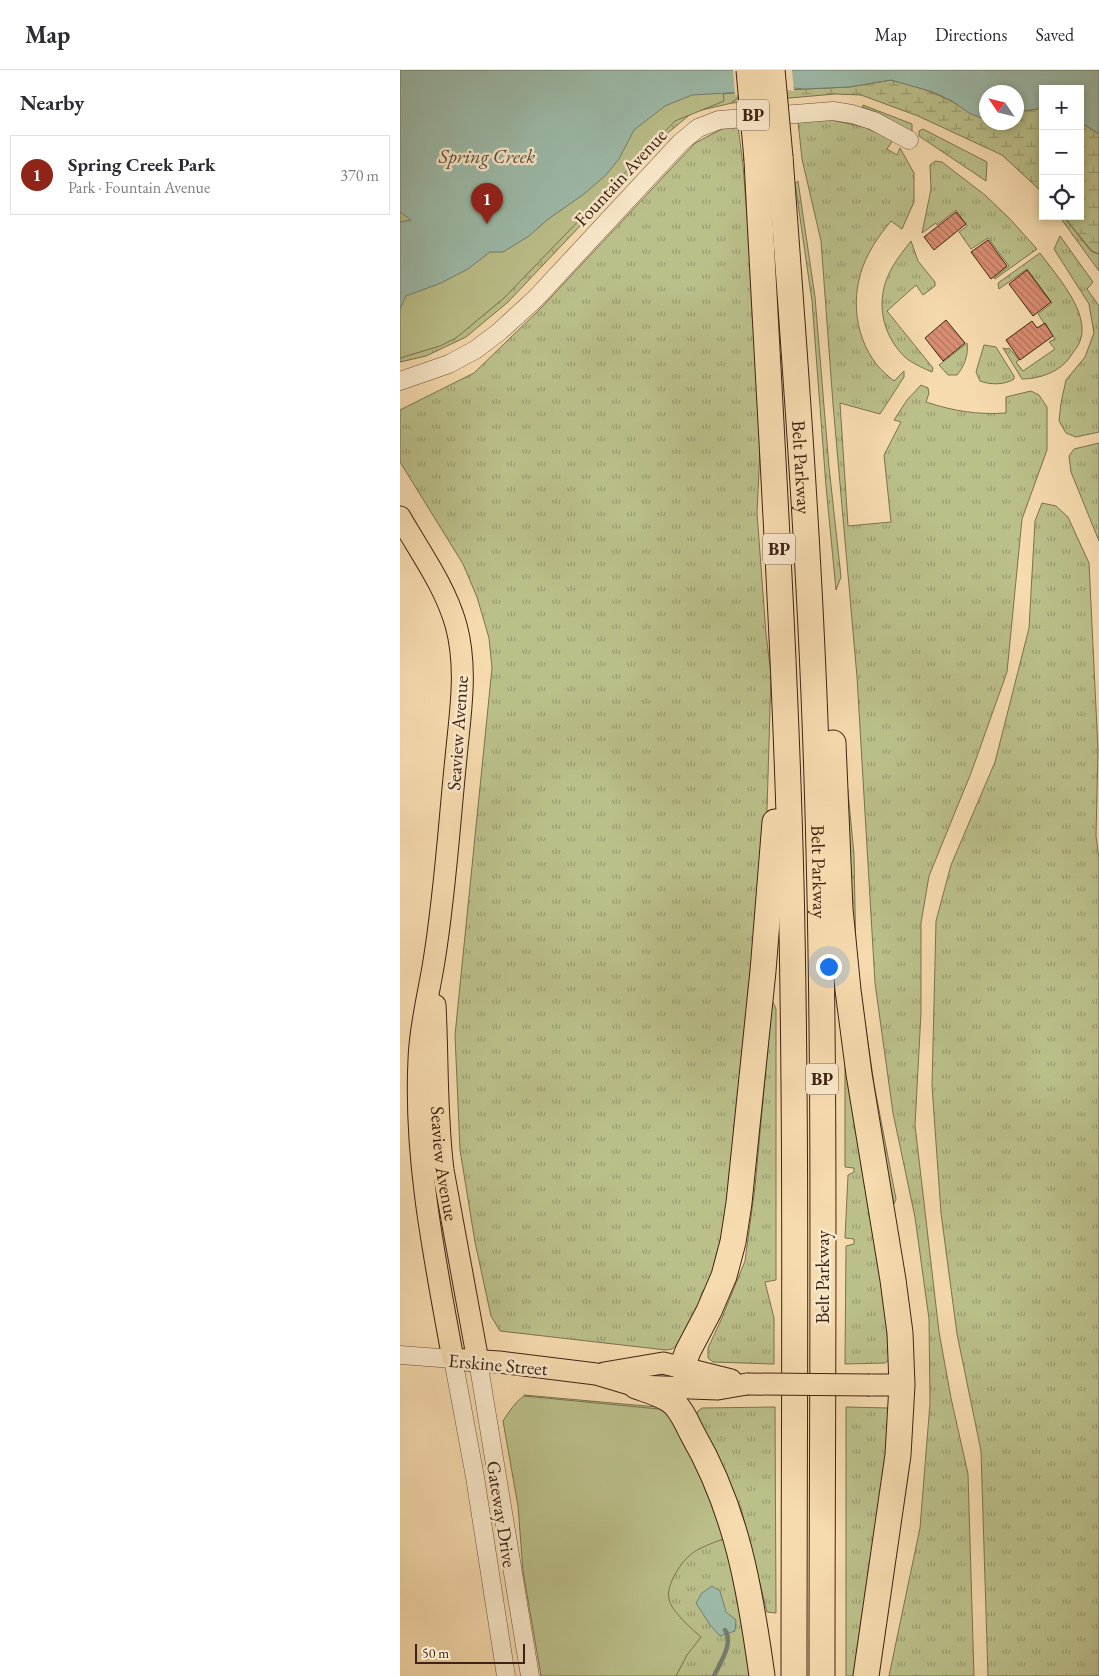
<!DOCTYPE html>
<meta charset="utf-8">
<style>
:root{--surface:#fff;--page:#f7f7f7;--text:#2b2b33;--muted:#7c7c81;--line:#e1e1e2;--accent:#8f2418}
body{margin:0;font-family:"EB Garamond",serif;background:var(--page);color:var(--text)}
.controls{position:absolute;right:15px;top:15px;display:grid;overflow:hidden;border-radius:0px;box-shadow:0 2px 8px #0003}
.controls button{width:45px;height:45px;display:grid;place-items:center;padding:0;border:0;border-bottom:1px solid var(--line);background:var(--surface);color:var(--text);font:25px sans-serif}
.compass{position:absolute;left:579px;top:15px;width:45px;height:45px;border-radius:50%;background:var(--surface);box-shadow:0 2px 8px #0003;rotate:305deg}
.scale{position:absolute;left:15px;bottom:12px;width:110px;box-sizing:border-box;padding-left:5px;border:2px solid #3f2213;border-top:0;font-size:14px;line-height:18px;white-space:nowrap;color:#3f2213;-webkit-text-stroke:4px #f9e8ca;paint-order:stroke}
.you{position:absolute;left:428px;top:896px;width:18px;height:18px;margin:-12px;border:4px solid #fff;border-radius:50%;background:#1a73e8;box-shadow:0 0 0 8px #1a73e833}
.badge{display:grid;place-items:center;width:32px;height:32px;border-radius:50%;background:var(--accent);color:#fff;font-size:16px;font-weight:700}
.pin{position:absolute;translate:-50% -41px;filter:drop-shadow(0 1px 2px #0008)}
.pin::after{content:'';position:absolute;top:26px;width:18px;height:15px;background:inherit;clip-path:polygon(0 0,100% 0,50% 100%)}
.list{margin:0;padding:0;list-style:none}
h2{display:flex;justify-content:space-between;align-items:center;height:65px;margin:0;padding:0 20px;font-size:21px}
h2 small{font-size:16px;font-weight:400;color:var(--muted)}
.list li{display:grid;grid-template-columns:32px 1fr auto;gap:15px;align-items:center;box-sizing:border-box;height:80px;margin:0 10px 10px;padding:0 10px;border:1px solid var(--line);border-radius:0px}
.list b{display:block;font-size:19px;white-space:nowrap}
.list p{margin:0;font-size:16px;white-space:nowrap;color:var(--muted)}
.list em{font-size:16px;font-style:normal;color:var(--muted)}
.icon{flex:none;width:28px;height:28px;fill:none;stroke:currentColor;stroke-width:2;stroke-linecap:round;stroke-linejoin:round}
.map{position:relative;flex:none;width:699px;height:1606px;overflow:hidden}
header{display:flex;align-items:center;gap:30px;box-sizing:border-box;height:70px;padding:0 25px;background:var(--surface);border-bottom:1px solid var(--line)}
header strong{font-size:24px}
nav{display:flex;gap:28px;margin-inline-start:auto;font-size:18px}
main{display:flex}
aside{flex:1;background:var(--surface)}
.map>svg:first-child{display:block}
.grass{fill:url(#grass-tufts);stroke:#7d714f}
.wetland{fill:url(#wetland-marsh);stroke:#7d714f}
.park{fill:#bbc08b;stroke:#7d714f}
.water{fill:#9dbbaa;stroke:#777e6e}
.pier{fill:#f6dbae}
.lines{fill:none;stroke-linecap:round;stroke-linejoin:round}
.stream{stroke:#777e6e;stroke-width:4.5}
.building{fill:url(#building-back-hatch);stroke:#3f2213}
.minor-casing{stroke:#6d503a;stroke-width:19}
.major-casing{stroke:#3f2213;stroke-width:23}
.highway-casing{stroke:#3f2213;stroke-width:27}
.minor{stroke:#f9e8ca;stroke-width:18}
.major{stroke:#f6dbae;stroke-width:21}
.highway{stroke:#f6dbae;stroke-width:25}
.major-bridge-casing{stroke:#3f2213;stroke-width:23;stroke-linecap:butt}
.highway-bridge-casing{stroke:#3f2213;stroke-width:27;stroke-linecap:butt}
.major-bridge{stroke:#f6dbae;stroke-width:21}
.highway-bridge{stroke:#f6dbae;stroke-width:25}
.labels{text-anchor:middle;stroke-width:5;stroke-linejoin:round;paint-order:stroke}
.shield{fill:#f9e8ca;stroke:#775d4a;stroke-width:1}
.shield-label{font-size:18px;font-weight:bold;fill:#3f2213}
.street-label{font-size:19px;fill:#3f2213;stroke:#f9e8ca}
.water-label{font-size:20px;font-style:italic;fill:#5b5040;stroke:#f9e8ca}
</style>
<header>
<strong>Map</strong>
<nav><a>Map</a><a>Directions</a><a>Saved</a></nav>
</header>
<main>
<aside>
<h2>Nearby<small></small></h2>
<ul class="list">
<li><span class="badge">1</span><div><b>Spring Creek Park</b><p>Park · Fountain Avenue</p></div><em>370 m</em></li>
</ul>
</aside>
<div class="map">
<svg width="699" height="1606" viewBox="0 0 699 1606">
<defs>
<pattern id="grass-tufts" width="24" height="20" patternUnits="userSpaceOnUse" patternTransform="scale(1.25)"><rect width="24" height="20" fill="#bbc08b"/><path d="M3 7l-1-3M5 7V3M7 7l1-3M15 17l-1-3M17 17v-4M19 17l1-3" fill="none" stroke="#999c70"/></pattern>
<pattern id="wetland-marsh" width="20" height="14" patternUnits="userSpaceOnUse" patternTransform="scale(1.25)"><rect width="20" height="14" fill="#bbc08b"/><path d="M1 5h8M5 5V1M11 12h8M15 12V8" fill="none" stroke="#999c70"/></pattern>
<pattern id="building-back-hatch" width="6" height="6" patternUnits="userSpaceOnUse" patternTransform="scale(1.25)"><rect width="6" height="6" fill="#da8e73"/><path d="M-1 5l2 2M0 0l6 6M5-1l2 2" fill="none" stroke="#b2745d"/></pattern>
</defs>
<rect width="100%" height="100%" fill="#f6dbae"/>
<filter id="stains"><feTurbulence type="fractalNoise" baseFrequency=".004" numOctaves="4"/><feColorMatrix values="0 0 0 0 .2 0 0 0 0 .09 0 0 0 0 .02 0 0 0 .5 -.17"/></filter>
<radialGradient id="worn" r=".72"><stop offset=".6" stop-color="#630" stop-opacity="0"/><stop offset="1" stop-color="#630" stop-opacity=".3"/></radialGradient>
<path class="grass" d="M344,22L332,33L293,42L269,62L108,232L66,267L26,286L0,292V251L219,89L311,25Z
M463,35L512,54V62L479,43L462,37Z
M427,49L464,57L493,70L487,79L497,85L500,78L514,103V132L502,159L491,151C483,161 475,171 469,183C450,218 452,263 477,295C482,301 488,306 494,311L504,301V307L480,344L440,333L448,456L491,452L484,385L501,352L494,350L507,330L521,315L528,318L529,323L526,332C553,341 578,345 606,343V327L631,321L639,325L647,337V380L622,449L607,602L571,703L529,806L521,853V943L515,1055L539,1262L551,1328L568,1404L574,1606H489L520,1458L530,1333L529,1249L515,1147L493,1043L475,913L457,607L433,334L421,171L402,89L398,52Z
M338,56L343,95L362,337L357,443L366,564L371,604L366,774L328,1153L311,1211L302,1222L298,1238L277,1275L272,1279L266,1280L100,1261L91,1246L75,1172L60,1080L55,965L92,598L89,568L77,527L63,494L0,392V340L74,303L140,239L295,73L322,59Z
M523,59L587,92L586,111L519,66V61Z
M535,91L542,92L585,125L611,150L637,179L595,209L594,208L609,196L588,168L571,179L559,162L567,156L556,140L537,155L536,153L522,163L531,119L530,95Z
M398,111L415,227L429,397L441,507L436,520L426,416L412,231L395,113Z
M659,146H663L691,181L699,184V201Z
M660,166L693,212L687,219L699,236V362L676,367L666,363L659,351L661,333L666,310L685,287L694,263L689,234L654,179Z
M511,171L518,191L535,212V216L523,225L516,215L487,241L533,298L532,302C521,297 508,292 500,282C479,257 476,224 493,196C498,187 505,179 511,171Z
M640,183C656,205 691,243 680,271C678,277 673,282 670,287C660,302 639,309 622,309L603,278L607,279L609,278L619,290L616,292L623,301L655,279L649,272L655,269L638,244L652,233L627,199L599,219L598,213Z
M567,273C569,284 564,297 557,305H548L539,295Z
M584,275L596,277L614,306V309C605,315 590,315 580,311L576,302Z
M699,373V471L671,402L669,386L674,379Z
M642,433L656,436L668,447L689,493L698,680L696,766L699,788V1606H588L581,1381L557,1264L541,1143L532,1016L536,851L551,795L595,692L629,558L635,451Z
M446,702L454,784L456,890L474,1014L496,1129L494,1134L475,1037L452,861Z
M373,932L376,939V1210L365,1212L374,1248V1294L313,1292L308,1288V1278L321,1250L345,1191L355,1117L371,942Z
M445,953L483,1203L489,1290L485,1293L445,1294L446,1176L454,1174V1169L445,1168L448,1105L454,1102V1098L445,1097Z
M124,1325L257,1337L256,1341L330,1469L355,1606H265L126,1337Z
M375,1337L376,1543L367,1542L341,1438L296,1346L298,1341L302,1338Z
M446,1337L488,1338L491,1343L474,1488L467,1503H471L459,1606H446Z"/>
<path class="wetland" d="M491,10C505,14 520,17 533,23C552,30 568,42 586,50V52H616L617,42L643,38V123L602,85L518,46L461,25L435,24L332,33L344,22L449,17Z
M680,52L699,64V184L692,181L663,146H680Z"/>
<path class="park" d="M0,0H321L324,31L275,51L104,228L56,268L40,276L0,288Z
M124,1326L269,1340L328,1467C301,1478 289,1479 274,1506C271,1512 267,1522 269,1529C271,1541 292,1559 301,1567L287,1585L276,1606H141L123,1501L118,1436L103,1351C109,1342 115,1332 124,1326Z"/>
<path class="water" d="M0,0H699V64L680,52V19H643V38L617,42L616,22H586V50L569,43L552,31L533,22L491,10L449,17L404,19L384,17L344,22L292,25L265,36L234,60L219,89L206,105L184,124L147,150L129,166L103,182H90L68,199L41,213L6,226L0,239V152L11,150L0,142Z
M312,1516L320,1521L326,1542L336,1550L335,1561L320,1566L310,1555L296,1533L302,1523Z"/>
<path class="pier" d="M333,0H392L394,21L384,20L335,25Z"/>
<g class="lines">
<path class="stream" d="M314,1606C320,1593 334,1573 325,1560"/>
</g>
<path class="building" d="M556,142L566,154L534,180L524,167Z
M588,170L607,196L591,209L571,182Z
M627,200L651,232L633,246L609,214Z
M546,250L565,273L543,291L525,268Z
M632,251L637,258L645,253L653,266L620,290L606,270Z"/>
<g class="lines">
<g class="minor-casing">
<path id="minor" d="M0,311L49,294L75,280L99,262L136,228L281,72L298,58L319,50L433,41L452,44L474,51L509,70
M0,1285L53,1289L75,1407L106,1606
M78,1291L130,1606"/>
</g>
<g class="major-casing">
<g id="major">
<path d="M0,447C20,482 45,516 56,555C68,599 60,644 56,688C49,756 45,824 34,891C29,923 20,956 19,989C14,1090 35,1190 53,1289L99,1292L196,1304L236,1316L318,1319L347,1314"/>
<path id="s1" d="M35,935C38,991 36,1044 43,1100L78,1291"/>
<path d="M204,1303L263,1293L331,1310"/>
<path d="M470,1315H502"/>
</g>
</g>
<g class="highway-casing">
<g id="highway">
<path id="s2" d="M380,87C394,275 408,463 415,651C427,969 422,1288 422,1606"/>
<path d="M357,90C369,331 385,572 391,813C397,1077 394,1342 394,1606"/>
<path d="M433,673L440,839L448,920L459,1004L493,1210L500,1263L502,1315L498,1385L466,1606"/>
<path d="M282,1297L288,1281L309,1241L324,1206L333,1172L339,1133L363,901L375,752"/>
<path d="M236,1316C247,1320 262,1324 271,1331C280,1337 287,1353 292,1363C337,1441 350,1519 362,1606"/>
</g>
</g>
<use href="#minor" class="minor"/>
<use href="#major" class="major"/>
<use href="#highway" class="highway"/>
<g class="major-bridge-casing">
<path id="major-bridge" d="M347,1314L470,1315"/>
</g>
<g class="highway-bridge-casing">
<path id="highway-bridge" d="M349,0L357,90
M372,0L380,87"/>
</g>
<use href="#major-bridge" class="major-bridge"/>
<use href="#highway-bridge" class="highway-bridge"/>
</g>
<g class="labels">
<g class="shield">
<rect x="337" y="29.5" width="32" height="31" rx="4"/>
<rect x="363" y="463.5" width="32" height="31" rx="4"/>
<rect x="406" y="993.5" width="32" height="31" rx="4"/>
</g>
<g class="shield-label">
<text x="353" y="51">BP</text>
<text x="379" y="485">BP</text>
<text x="422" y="1015">BP</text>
</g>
<g class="street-label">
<text transform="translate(220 107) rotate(-47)" y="7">Fountain Avenue</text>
<text dy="7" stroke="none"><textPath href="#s2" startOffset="311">Belt Parkway</textPath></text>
<text transform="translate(57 663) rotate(-86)" y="7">Seaview Avenue</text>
<text dy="7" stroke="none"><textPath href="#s2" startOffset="716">Belt Parkway</textPath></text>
<text dy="7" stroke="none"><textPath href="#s1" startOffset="159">Seaview Avenue</textPath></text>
<text transform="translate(422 1207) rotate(-90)" y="7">Belt Parkway</text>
<text transform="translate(98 1294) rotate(5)" y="7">Erskine Street</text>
<text transform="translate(102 1444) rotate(81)" y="7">Gateway Drive</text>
</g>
<g class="water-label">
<text x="87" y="93">Spring Creek</text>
</g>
</g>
<rect width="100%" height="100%" filter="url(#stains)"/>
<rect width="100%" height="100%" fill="url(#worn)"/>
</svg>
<div class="controls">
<button>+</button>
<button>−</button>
<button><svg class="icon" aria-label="locate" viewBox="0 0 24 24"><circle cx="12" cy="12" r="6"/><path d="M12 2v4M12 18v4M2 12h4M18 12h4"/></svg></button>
</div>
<svg class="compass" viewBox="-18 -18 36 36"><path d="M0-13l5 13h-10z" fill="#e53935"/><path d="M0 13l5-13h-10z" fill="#7c7c81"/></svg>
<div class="scale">50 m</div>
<div class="you"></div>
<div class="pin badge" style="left:87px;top:154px">1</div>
</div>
</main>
